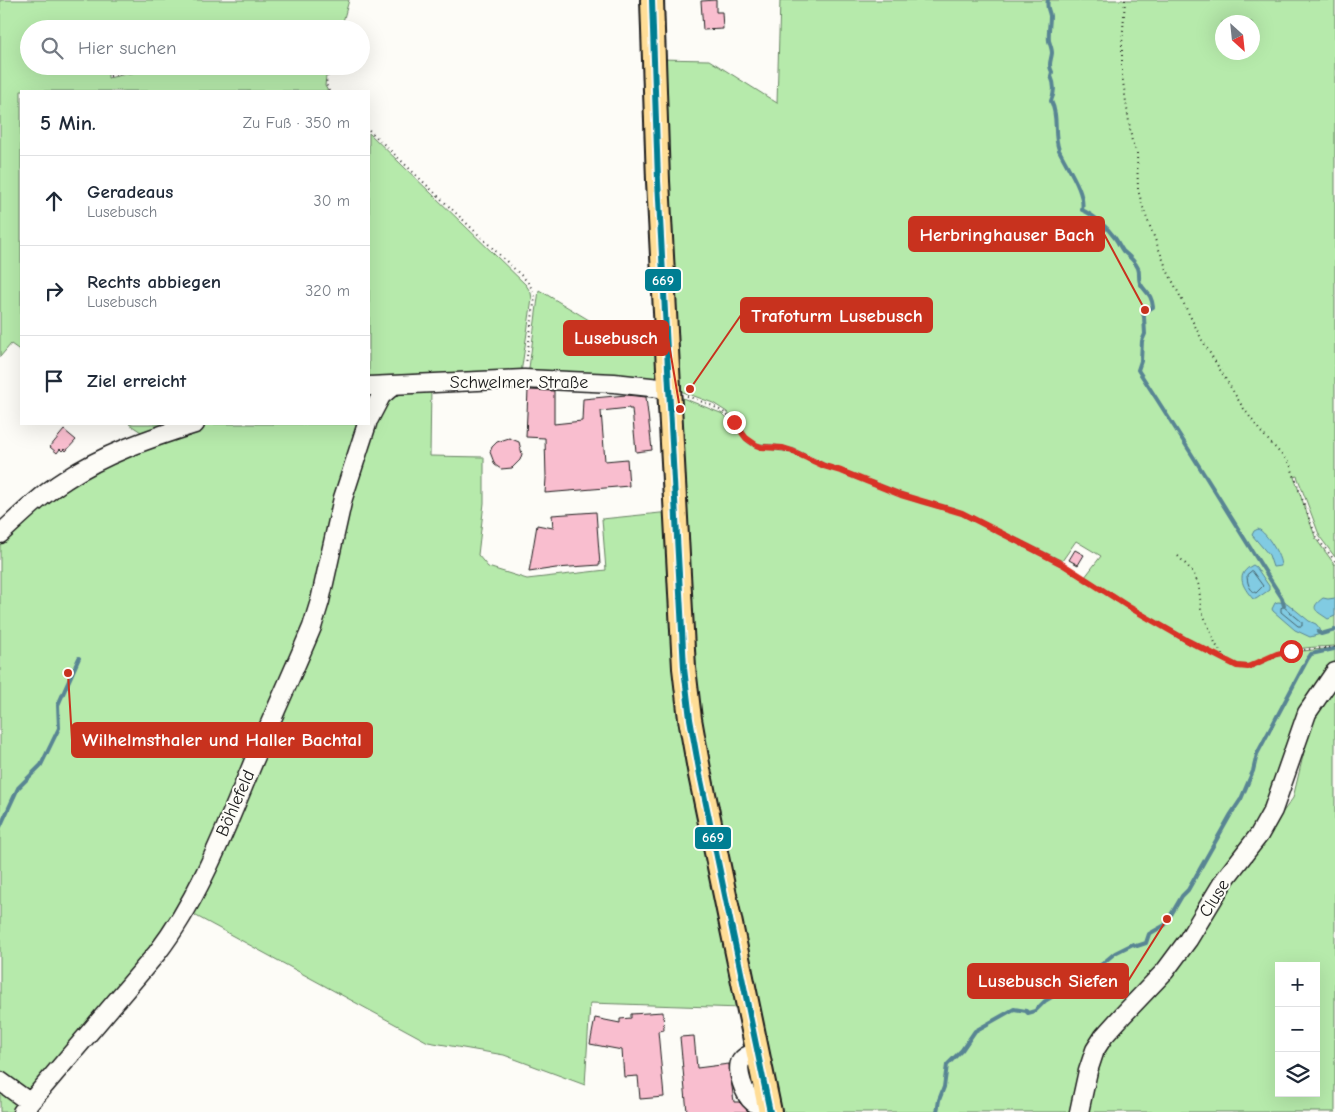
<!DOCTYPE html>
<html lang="de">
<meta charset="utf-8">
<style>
:root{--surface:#fff;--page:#f6f6f7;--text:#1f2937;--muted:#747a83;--line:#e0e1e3}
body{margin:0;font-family:"Comic Neue",sans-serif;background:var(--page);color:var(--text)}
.controls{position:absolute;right:15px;bottom:15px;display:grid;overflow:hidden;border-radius:0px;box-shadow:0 5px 20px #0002}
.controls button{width:45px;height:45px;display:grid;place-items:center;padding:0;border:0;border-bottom:1px solid var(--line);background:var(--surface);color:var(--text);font:25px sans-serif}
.compass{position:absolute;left:1215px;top:15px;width:45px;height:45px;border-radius:50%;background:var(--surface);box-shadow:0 5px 20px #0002;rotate:153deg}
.stop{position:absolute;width:15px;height:15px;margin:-11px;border:4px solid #d93025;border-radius:50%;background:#fff}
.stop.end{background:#d93025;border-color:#fff;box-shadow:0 1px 5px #0008}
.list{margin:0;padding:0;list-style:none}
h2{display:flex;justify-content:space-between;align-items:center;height:65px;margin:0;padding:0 20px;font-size:21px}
h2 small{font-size:16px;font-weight:400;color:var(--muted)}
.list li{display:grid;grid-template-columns:32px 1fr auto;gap:15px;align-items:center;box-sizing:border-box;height:90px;padding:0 20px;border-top:1px solid var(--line)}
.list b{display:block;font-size:19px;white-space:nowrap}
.list p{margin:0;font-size:16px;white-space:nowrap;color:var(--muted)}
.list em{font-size:16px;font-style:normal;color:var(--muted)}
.icon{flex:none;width:28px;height:28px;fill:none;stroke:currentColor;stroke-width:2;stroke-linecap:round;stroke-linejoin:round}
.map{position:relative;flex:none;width:1335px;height:1112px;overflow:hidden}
.search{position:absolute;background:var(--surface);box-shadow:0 5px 20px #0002;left:20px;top:20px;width:350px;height:55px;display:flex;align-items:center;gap:12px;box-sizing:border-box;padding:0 18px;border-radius:28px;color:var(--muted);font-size:19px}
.panel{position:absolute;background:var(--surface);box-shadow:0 5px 20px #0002;left:20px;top:90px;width:350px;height:335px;border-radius:0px}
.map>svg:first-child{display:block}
.green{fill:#b6eaab;stroke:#698364;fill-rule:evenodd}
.water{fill:#81cbe2;stroke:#598593}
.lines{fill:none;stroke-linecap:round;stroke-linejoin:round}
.shore{stroke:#44626b;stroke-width:1}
.stream{stroke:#598593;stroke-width:4}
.building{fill:#f9becf;stroke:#1c1c1c}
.minor-casing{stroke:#1c1c1c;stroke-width:21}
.major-casing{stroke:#1c1c1c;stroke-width:26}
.path{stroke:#1c1c1c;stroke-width:2;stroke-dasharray:1 4;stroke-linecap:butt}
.minor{stroke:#fdfcf7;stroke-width:18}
.major{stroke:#ffdd96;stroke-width:22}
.bus-1-casing{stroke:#fdfcf7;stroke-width:10}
.bus-1{stroke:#007e92;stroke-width:6}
.route{stroke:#d93025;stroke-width:6}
.labels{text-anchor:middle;stroke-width:4;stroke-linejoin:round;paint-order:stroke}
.street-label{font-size:18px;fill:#1c1c1c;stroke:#fdfcf7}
.leader{fill:none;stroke:#c8321e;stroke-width:2}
.callout-dot{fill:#c8321e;stroke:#fdfcf7;stroke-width:2}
.callout{fill:#c8321e;stroke:#c8321e;stroke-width:2}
.callout-label{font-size:19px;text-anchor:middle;font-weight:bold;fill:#fff}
.line-badge{stroke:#fdfcf7;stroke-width:2}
.badge-label{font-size:14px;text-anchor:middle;font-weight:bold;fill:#fff}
</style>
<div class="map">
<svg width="1335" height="1112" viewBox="0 0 1335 1112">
<rect width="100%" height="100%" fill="#fdfcf7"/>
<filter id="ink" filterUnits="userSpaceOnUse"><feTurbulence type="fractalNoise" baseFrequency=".02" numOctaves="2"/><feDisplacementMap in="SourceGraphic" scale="10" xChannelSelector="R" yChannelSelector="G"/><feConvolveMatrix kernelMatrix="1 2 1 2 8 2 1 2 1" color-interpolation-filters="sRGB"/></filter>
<g filter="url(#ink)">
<path class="green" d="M0,0H349L341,29H29V66H144L108,74V78L165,66H327L325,86L328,91H21V351L11,344L0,357Z
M780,0H1335V557L1320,537L1297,476L1294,477L1316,539L1335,565V646C1320,647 1303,647 1288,651C1263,657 1256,672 1228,661L1129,606L1085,577L1101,556L1076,541L1062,561L954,508L922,500L902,493L842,470L825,464L794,449L775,445L757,444L748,438L727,412L713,403L675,389L659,59L709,60L777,103ZM1222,22H1252V52H1222Z
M369,133L526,285L531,293L532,299L521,373L369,383Z
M539,290L614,335L661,353L665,386L528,376Z
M431,386L430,456L484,457V503L478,555L488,567L527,579L606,570L602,519L670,512L742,1008L590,1003L585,1085L504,1055L428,1042L187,911L297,671L337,530L383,397Z
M675,395L723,414L731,422L747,442L753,446L759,448L791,452L824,467L840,472L900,495L921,503L953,510L1065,567L1128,607L1187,642L1237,667L1248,668L1258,665L1277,655L1291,652L1335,648V667L1294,763L1188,938L1111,1025L1076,1112H775L694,721Z
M129,424H186L147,436Z
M205,424H366L319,601L181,916L29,1099L0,1079V538L64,485L175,433Z
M1335,672V1112H1084L1097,1069L1109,1041L1256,849L1293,798L1314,710ZM1279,966H1316V1093H1279Z
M0,1084L27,1102L19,1112H0Z"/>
<path class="water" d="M1258,529C1267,533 1281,556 1281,566L1273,567L1269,555L1252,535L1254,531Z
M1253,565L1256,567L1269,586V590L1256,599H1253C1242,586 1235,574 1253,565Z
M1323,598L1328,599L1335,598V616L1328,619C1317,611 1308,609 1323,598Z
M1278,602L1287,603L1309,621L1316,624L1320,629L1321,634L1310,637L1295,630L1273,611L1272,609L1275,603Z"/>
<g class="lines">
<path class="shore" d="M1252,571L1263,586L1256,593C1249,590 1247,582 1247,575Z
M1284,607L1302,622V626H1298L1281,612V608Z"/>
<path class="stream" d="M1048,0C1046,8 1049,9 1050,16C1050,24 1048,32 1049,41C1050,44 1052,49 1052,53C1051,61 1048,64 1052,72L1051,76C1055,85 1055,93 1051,101C1059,116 1053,134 1059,150C1067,167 1086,193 1082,210C1094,215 1107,227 1115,238C1118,242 1120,247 1123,251C1129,256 1135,261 1138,268C1140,273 1138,278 1140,283C1146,294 1151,292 1153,307L1143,313L1144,317L1145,334L1142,341L1141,361L1138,370C1187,445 1233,522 1282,598L1284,606
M1318,632L1321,634L1335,630
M0,827L18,788L41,765L59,728L58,705L79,658
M937,1112L939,1100L944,1087L947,1065L962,1050L975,1031L1014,1009L1026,1011L1028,1013L1035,1011L1045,1001L1090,974L1115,953L1133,944L1137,946L1146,943L1149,934L1165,925L1182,896L1188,890L1231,814L1241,799L1253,771L1257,754L1307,660L1311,654L1334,649"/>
</g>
<path class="building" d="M716,0V12H722L723,29L703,30L701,1Z
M528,390L554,391V424L582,421L583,399L626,395L646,397L652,450L636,452L632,409H629V408L601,411L605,461L627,459L629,486L545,493L546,478L545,438L526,437Z
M64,430L76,440L66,451L64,449L62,451L60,449L57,453L50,447Z
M509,438L519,442L522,454L520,460L512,468L501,469L495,465L490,452L492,447L497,442Z
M596,512L600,565L556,568L529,572L537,525L553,528L552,515Z
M1075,550L1084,555L1078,565L1069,560Z
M663,1012L664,1030L658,1031L664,1097L640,1099L638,1076L624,1077L622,1050L590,1044L595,1018L620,1023V1019L631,1018V1014Z
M694,1036L697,1068L729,1064L734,1102H739L749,1112H687L680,1037Z"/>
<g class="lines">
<g class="minor-casing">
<path id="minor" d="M369,386L524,379L614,383L669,389
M369,419L381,396L394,385
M0,534C21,515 41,495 65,480C104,454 150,438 195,424
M758,1051C752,1053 744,1056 741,1061C735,1070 745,1096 753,1102C757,1106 763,1104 768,1103
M0,1081L29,1102
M22,1112L157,953C198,900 224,832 250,770C270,722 292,675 312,627L320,601L343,498L367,424
M1079,1112L1088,1071L1095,1050L1104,1036L1123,1015L1165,971L1188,940L1225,879L1259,835L1273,810L1307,713L1335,672"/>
</g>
<g class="major-casing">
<path id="major" d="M652,0L658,181L684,668L690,719L700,775L770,1112"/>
</g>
<path class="path" d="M1125,0L1122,45V75L1132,142L1137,153L1138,190L1144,211L1167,270L1202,340L1242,406L1260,431L1290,464L1310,521L1317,538L1335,561
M110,76L151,66
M329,91L326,84L329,66
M369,130L527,281L532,289L535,297L526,364
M687,396L713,406L725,413L735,422L746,438L756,445L792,451L824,466L841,471L901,495L962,513L1062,564L1129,607L1188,641L1237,666L1248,667L1277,654L1291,651L1335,647
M1178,556L1193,572L1199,586L1201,609L1216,645L1226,660"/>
<use href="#minor" class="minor"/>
<use href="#major" class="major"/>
<g class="bus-1-casing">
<path id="bus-1" d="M652,0L658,181L684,668L690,719L700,775L770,1112"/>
</g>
<use href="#bus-1" class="bus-1"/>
</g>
</g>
<g class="lines" filter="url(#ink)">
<path class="route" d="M734,422L746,438L756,445L761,447L783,448L792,451L824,466L841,471L901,495L962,513L1062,564L1129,607L1188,641L1237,666L1248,667L1277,654L1291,651"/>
</g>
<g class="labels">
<g class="street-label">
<text x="519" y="388">Schwelmer Straße</text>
<text transform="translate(235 803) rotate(-66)" y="6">Böhlefeld</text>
<text transform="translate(1214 898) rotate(-58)" y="6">Cluse</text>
</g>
</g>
<path class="leader" d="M1145 310L1104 234M690 389L741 315M680 409L668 338M68 673L72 740M1167 919L1128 981"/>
<g class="callout-dot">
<circle cx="1145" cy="310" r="5"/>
<circle cx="690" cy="389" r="5"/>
<circle cx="680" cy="409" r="5"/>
<circle cx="68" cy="673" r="5"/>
<circle cx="1167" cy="919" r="5"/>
</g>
<g class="callout">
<rect x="909" y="217" width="195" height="34" rx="5"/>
<rect x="741" y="298" width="191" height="34" rx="5"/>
<rect x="564" y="321" width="104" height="34" rx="5"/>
<rect x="72" y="723" width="300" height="34" rx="5"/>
<rect x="968" y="964" width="160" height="34" rx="5"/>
</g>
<g class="callout-label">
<text x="1007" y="241">Herbringhauser Bach</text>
<text x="837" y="322">Trafoturm Lusebusch</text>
<text x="616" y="344">Lusebusch</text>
<text x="222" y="746">Wilhelmsthaler und Haller Bachtal</text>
<text x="1048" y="987">Lusebusch Siefen</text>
</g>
<g class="line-badge">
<rect x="644" y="268" width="38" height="24" rx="5" fill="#007e92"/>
<rect x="694" y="826" width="38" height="24" rx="5" fill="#007e92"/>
</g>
<g class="badge-label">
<text x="663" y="285">669</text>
<text x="713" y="842">669</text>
</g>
</svg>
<div class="controls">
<button>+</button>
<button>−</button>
<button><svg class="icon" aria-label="layers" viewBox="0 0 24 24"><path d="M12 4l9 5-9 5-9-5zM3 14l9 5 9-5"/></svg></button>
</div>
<svg class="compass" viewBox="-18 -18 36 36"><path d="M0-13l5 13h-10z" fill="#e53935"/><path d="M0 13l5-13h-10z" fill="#747a83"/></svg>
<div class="stop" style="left:1291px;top:651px"></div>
<div class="stop end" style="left:734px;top:422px"></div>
<div class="search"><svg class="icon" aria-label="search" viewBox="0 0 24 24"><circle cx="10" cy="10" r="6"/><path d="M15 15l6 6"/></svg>Hier suchen</div>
<section class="panel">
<h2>5 Min.<small>Zu Fuß · 350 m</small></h2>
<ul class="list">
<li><svg class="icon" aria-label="ahead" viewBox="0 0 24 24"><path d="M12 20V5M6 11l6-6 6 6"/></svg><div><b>Geradeaus</b><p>Lusebusch</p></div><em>30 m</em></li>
<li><svg class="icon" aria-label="right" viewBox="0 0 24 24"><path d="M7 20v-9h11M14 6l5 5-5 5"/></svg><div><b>Rechts abbiegen</b><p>Lusebusch</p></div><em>320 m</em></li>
<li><svg class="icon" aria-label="arrive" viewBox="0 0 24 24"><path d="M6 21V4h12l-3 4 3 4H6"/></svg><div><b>Ziel erreicht</b></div></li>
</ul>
</section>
</div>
